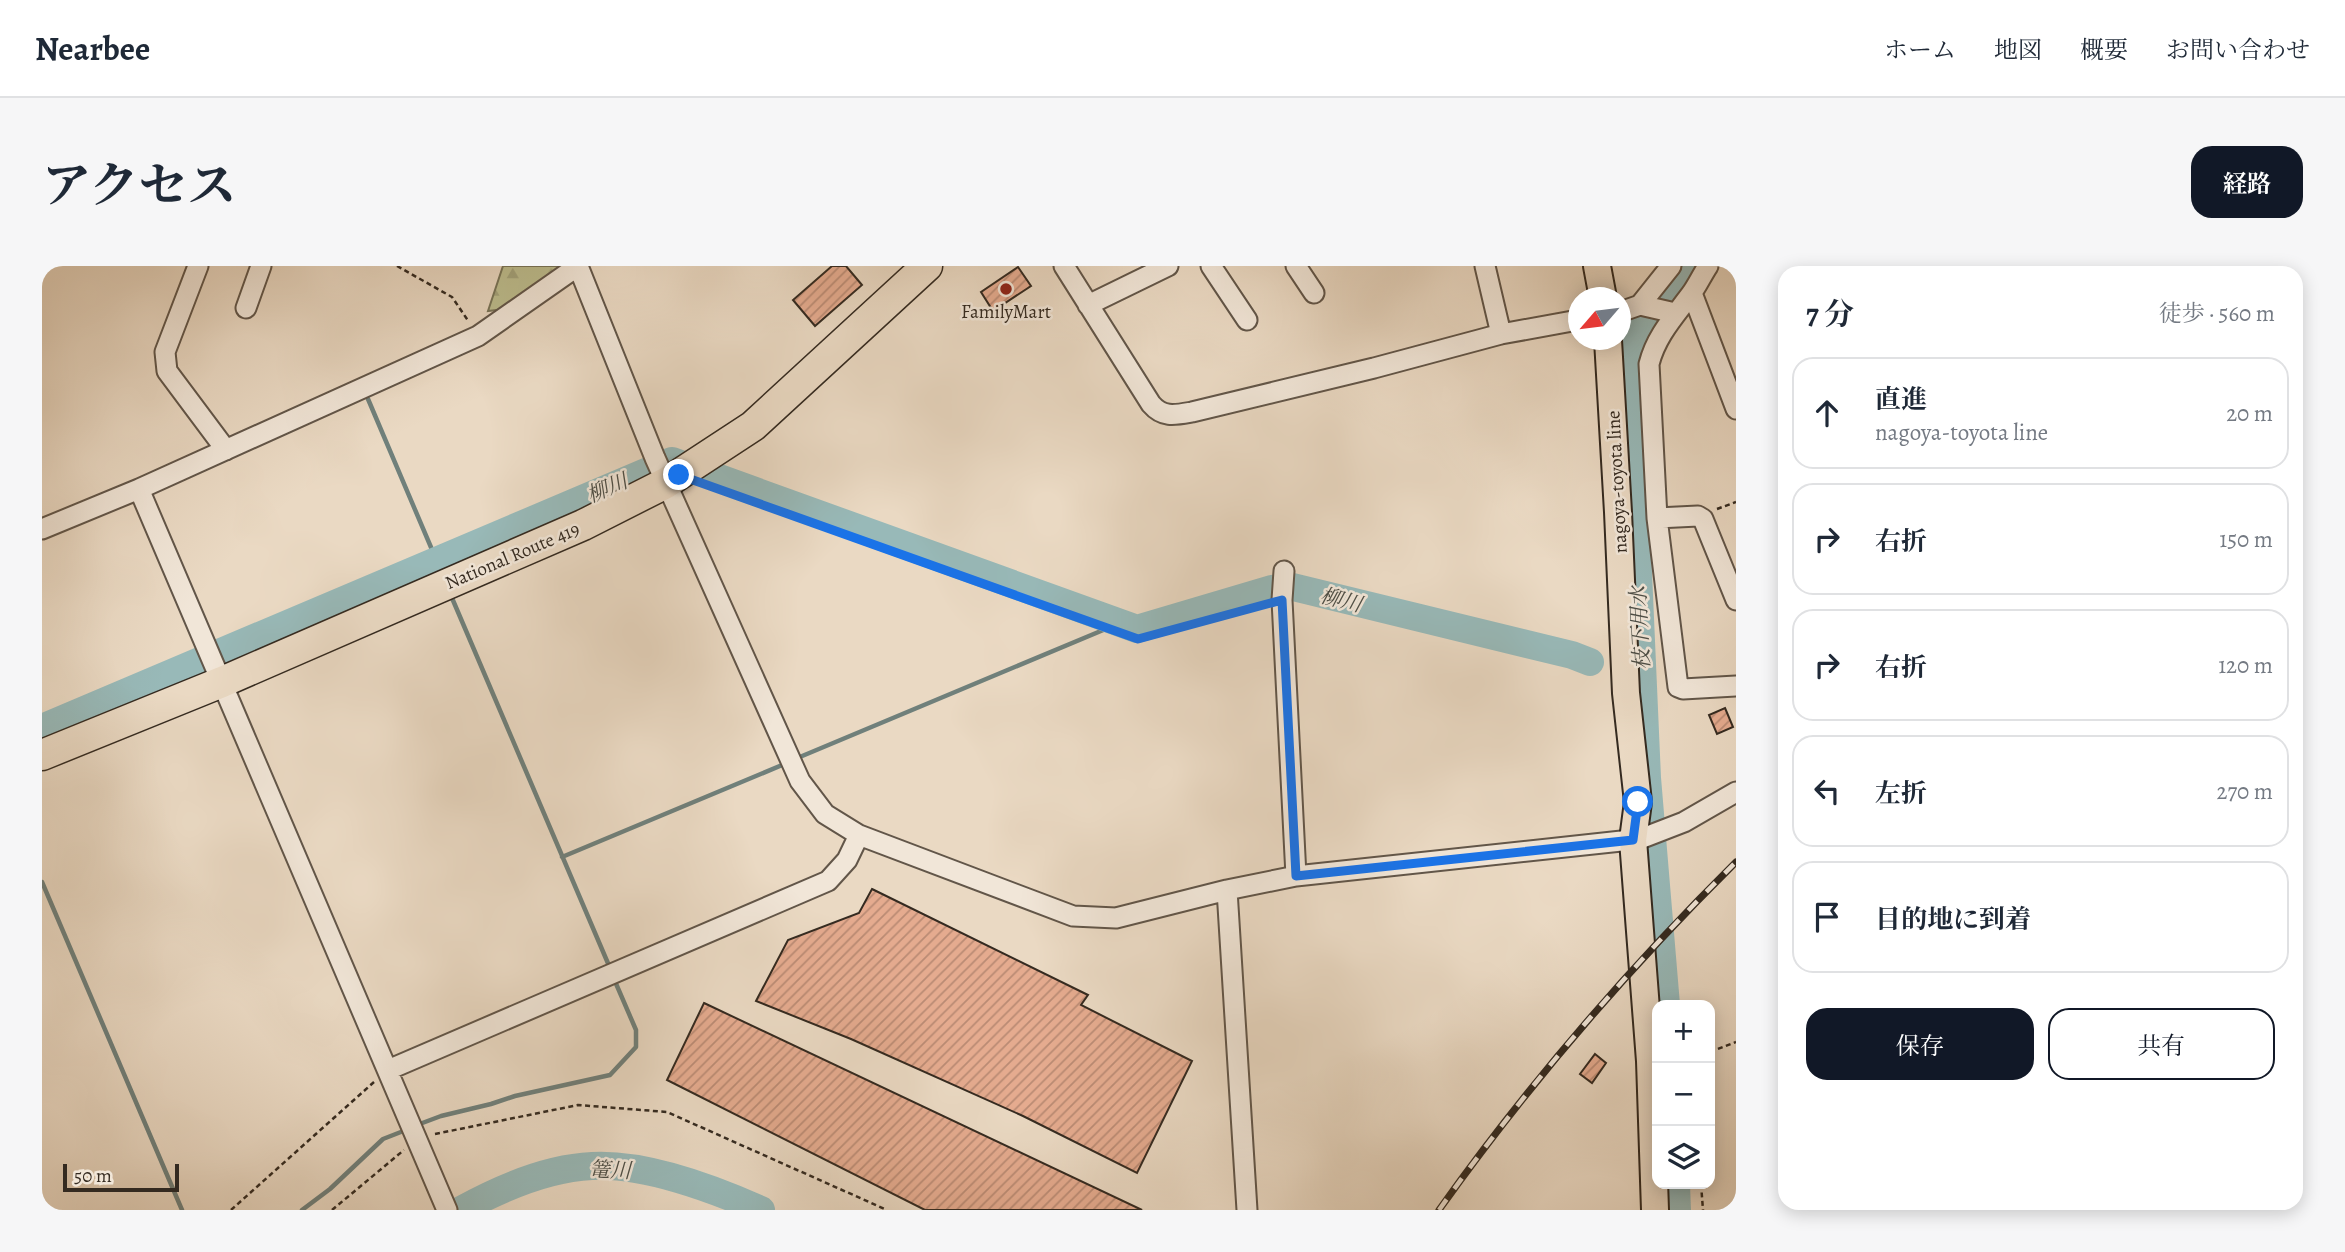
<!DOCTYPE html>
<html lang="ja">
<meta charset="utf-8">
<style>
:root{--surface:#fff;--page:#f6f6f7;--text:#1f2937;--muted:#747a83;--line:#e0e1e3;--accent:#111827}
body{margin:0;font-family:Alegreya,"Noto Serif JP",serif;background:var(--page);color:var(--text)}
.controls{position:absolute;right:21px;bottom:21px;display:grid;overflow:hidden;border-radius:14px;box-shadow:0 4px 18px #0003}
.controls button{width:63px;height:63px;display:grid;place-items:center;padding:0;border:0;border-bottom:2px solid var(--line);background:var(--surface);color:var(--text);font:35px sans-serif}
.compass{position:absolute;left:1526px;top:21px;width:63px;height:63px;border-radius:50%;background:var(--surface);box-shadow:0 4px 18px #0003;rotate:242deg}
.scale{position:absolute;left:21px;bottom:18px;width:116px;box-sizing:border-box;padding-left:7px;border:4px solid #342a20;border-top:0;font-size:19px;line-height:24px;white-space:nowrap;color:#342a20;-webkit-text-stroke:5px #f1e6d8;paint-order:stroke}
.stop{position:absolute;width:21px;height:21px;margin:-16px;border:5px solid #1a73e8;border-radius:50%;background:#fff}
.stop.end{background:#1a73e8;border-color:#fff;box-shadow:0 2px 7px #0008}
.list{margin:0;padding:0;list-style:none}
h2{display:flex;justify-content:space-between;align-items:center;height:91px;margin:0;padding:0 28px;font-size:30px}
h2 small{font-size:23px;font-weight:400;color:var(--muted)}
.list li{display:grid;grid-template-columns:46px 1fr auto;gap:21px;align-items:center;box-sizing:border-box;height:112px;margin:0 14px 14px;padding:0 14px;border:2px solid var(--line);border-radius:21px}
.list b{display:block;font-size:26px;white-space:nowrap}
.list p{margin:0;font-size:23px;white-space:nowrap;color:var(--muted)}
.list em{font-size:23px;font-style:normal;color:var(--muted)}
.actions{display:flex;gap:14px;padding:21px 28px}
.actions a{flex:1;padding:16px 0;border:2px solid var(--accent);border-radius:21px;text-align:center;font-size:24px;color:var(--accent)}
.actions .main{background:var(--accent);color:#fff}
.icon{flex:none;width:38px;height:38px;fill:none;stroke:currentColor;stroke-width:2;stroke-linecap:round;stroke-linejoin:round}
.map{position:relative;flex:none;width:1694px;height:944px;overflow:hidden;border-radius:21px}
header{display:flex;align-items:center;gap:42px;box-sizing:border-box;height:98px;padding:0 35px;background:var(--surface);border-bottom:2px solid var(--line)}
header strong{font-size:33px}
nav{display:flex;gap:38px;margin-inline-start:auto;font-size:24px}
.intro{display:flex;align-items:center;justify-content:space-between;box-sizing:border-box;height:168px;padding:0 42px}
h1{margin:0;font-size:49px}
.button{padding:18px 32px;border-radius:21px;background:var(--accent);color:#fff;font-size:24px;font-weight:700}
main{display:flex;gap:42px;padding:0 42px}
aside{flex:1;background:var(--surface);border-radius:21px;box-shadow:0 4px 18px #0003}
.map>svg:first-child{display:block}
.forest{fill:url(#forest-firs);stroke:#787458;stroke-width:2}
.lines{fill:none;stroke-linecap:round;stroke-linejoin:round}
.stream{stroke:#70807b;stroke-width:4.5}
.river{stroke:#98b9b8;stroke-width:28}
.building{fill:url(#building-hatch);stroke:#342a20;stroke-width:2}
.minor-casing{stroke:#625649;stroke-width:23}
.major-casing{stroke:#342a20;stroke-width:30}
.highway-casing{stroke:#342a20;stroke-width:33}
.path{stroke:#342a20;stroke-width:2.5;stroke-dasharray:5 3.5;stroke-linecap:butt}
.minor{stroke:#f1e6d8;stroke-width:19}
.major{stroke:#ead9c3;stroke-width:26}
.highway{stroke:#ead9c3;stroke-width:30}
.rail-casing{stroke:#342a20;stroke-width:7}
.rail{stroke:#f1e6d8;stroke-width:4.5;stroke-dasharray:13;stroke-linecap:butt}
.route{stroke:#1a73e8;stroke-width:9}
.poi-dot{fill:#8f2418;stroke:#f1e6d8;stroke-width:2.5}
.labels{text-anchor:middle;stroke-width:5;stroke-linejoin:round;paint-order:stroke}
.poi-label{font-size:19px;fill:#342a20;stroke:#f1e6d8}
.street-label{font-size:19px;fill:#342a20;stroke:#f1e6d8}
.water-label{font-size:21px;font-style:italic;fill:#4d4e46;stroke:#f1e6d8}
</style>
<header>
<strong>Nearbee</strong>
<nav><a>ホーム</a><a>地図</a><a>概要</a><a>お問い合わせ</a></nav>
</header>
<div class="intro"><h1>アクセス</h1><a class="button">経路</a></div>
<main>
<div class="map">
<svg width="1694" height="944" viewBox="0 0 1694 944">
<defs>
<pattern id="forest-firs" width="22" height="20" patternUnits="userSpaceOnUse" patternTransform="scale(1.75)"><rect width="22" height="20" fill="#bdbe8f"/><path d="M5 1l3.5 6h-7zM16 11l3.5 6h-7z" fill="#a3a37b"/></pattern>
<pattern id="building-hatch" width="6" height="6" patternUnits="userSpaceOnUse" patternTransform="scale(1.75)"><rect width="6" height="6" fill="#e5ab8f"/><path d="M-1 1l2-2M0 6l6-6M5 7l2-2" fill="none" stroke="#ba8b74"/></pattern>
</defs>
<rect width="100%" height="100%" fill="#ead9c3"/>
<filter id="stains"><feTurbulence type="fractalNoise" baseFrequency=".00286" numOctaves="4"/><feColorMatrix values="0 0 0 0 .2 0 0 0 0 .09 0 0 0 0 .02 0 0 0 .5 -.17"/></filter>
<radialGradient id="worn" r=".72"><stop offset=".6" stop-color="#630" stop-opacity="0"/><stop offset="1" stop-color="#630" stop-opacity=".3"/></radialGradient>
<path class="forest" d="M461,0H529L463,43L446,45Z"/>
<g class="lines">
<path class="stream" d="M326,133L391,286
M410,332L568,702
M753,493L1078,357
M520,591L745,497
M0,616L140,944
M375,859L399,850L449,838L473,830L568,809L594,781V764L572,713
M260,944L288,923L341,873L364,864"/>
<path class="river" d="M0,462L630,195L1095,363L1230,323L1251,321L1530,389L1548,396
M1624,739L1605,512L1587,101L1592,68L1624,27L1641,0
M1634,918L1635,944
M419,944C457,923 505,902 550,900C602,897 672,923 719,944"/>
</g>
<path class="building" d="M790,0H804L820,19L773,60L751,34Z
M976,1L989,20L951,45L939,26Z
M1683,442L1691,461L1675,468L1667,449Z
M830,623L1046,729L1039,739L1150,795L1095,907L981,850L809,773L714,735L746,674L817,647Z
M662,737L1100,944H883L625,814Z
M1553,788L1564,797L1550,817L1538,808Z"/>
<g class="lines">
<g class="minor-casing">
<path id="minor" d="M156,0L123,86L125,105L184,184
M536,0L613,192L758,515L783,548L817,569L1031,650L1074,652L1185,624L1254,610L1598,573L1642,556L1694,526
M1022,0L1109,138C1121,152 1133,149 1150,146L1332,102L1459,68L1536,54
M1169,0L1205,54
M1254,0L1272,27
M1443,0L1459,68
M1666,0C1660,9 1655,20 1649,28C1632,51 1614,70 1607,98L1615,252L1636,421L1641,423L1694,420
M1650,27L1694,143
M1046,39L1126,0
M1598,39L1629,0
M204,42L219,0
M1578,46L1598,39L1633,47
M97,223L405,944
M1615,252L1656,250L1661,253L1694,334
M0,263L97,223L436,70L536,0
M1242,305L1240,334L1254,610
M1185,624L1205,944
M346,804L786,615L805,594L817,569"/>
</g>
<g class="major-casing">
<path id="major" d="M1555,0L1561,32
M1566,74L1576,246L1584,427L1596,536L1591,574L1608,795L1613,944"/>
</g>
<g class="highway-casing">
<path id="highway" d="M0,489L180,416L541,259L624,217L711,160L885,0"/>
</g>
<path class="path" d="M355,0L410,31L427,56
M663,218L1096,373L1223,338
M1675,243L1694,236
M1668,786L1694,776
M393,868L536,839L625,846L845,944
M1659,918L1661,944
M189,944L332,816
M290,944L362,884"/>
<use href="#minor" class="minor"/>
<use href="#major" class="major"/>
<use href="#highway" class="highway"/>
<g class="rail-casing">
<path id="rail" d="M1397,944C1486,819 1585,704 1694,596"/>
</g>
<use href="#rail" class="rail"/>
</g>
<g class="lines">
<path class="route" d="M637,209L1096,373L1240,334L1254,610L1591,574L1596,536"/>
</g>
<circle class="poi-dot" cx="964" cy="23" r="7"/>
<g class="labels">
<g class="poi-label">
<text x="964" y="52">FamilyMart</text>
</g>
<g class="street-label">
<text transform="translate(1574 216) rotate(-93)" y="7">nagoya-toyota line</text>
<text transform="translate(470 289) rotate(-23)" y="7">National Route 419</text>
</g>
<g class="water-label">
<text transform="translate(565 222) rotate(-23)" y="7">柳川</text>
<text transform="translate(1299 334) rotate(14)" y="7">柳川</text>
<text transform="translate(1598 362) rotate(-93)" y="7">枝下用水</text>
<text transform="translate(568 904) rotate(2)" y="7">篭川</text>
</g>
</g>
<rect width="100%" height="100%" filter="url(#stains)"/>
<rect width="100%" height="100%" fill="url(#worn)"/>
</svg>
<div class="controls">
<button>+</button>
<button>−</button>
<button><svg class="icon" aria-label="layers" viewBox="0 0 24 24"><path d="M12 4l9 5-9 5-9-5zM3 14l9 5 9-5"/></svg></button>
</div>
<svg class="compass" viewBox="-18 -18 36 36"><path d="M0-13l5 13h-10z" fill="#e53935"/><path d="M0 13l5-13h-10z" fill="#747a83"/></svg>
<div class="scale">50 m</div>
<div class="stop" style="left:1596px;top:536px"></div>
<div class="stop end" style="left:637px;top:209px"></div>
</div>
<aside>
<h2>7 分<small>徒歩 · 560 m</small></h2>
<ul class="list">
<li><svg class="icon" aria-label="ahead" viewBox="0 0 24 24"><path d="M12 20V5M6 11l6-6 6 6"/></svg><div><b>直進</b><p>nagoya-toyota line</p></div><em>20 m</em></li>
<li><svg class="icon" aria-label="right" viewBox="0 0 24 24"><path d="M7 20v-9h11M14 6l5 5-5 5"/></svg><div><b>右折</b></div><em>150 m</em></li>
<li><svg class="icon" aria-label="right" viewBox="0 0 24 24"><path d="M7 20v-9h11M14 6l5 5-5 5"/></svg><div><b>右折</b></div><em>120 m</em></li>
<li><svg class="icon" aria-label="left" viewBox="0 0 24 24"><path d="M17 20v-9H6M10 6l-5 5 5 5"/></svg><div><b>左折</b></div><em>270 m</em></li>
<li><svg class="icon" aria-label="arrive" viewBox="0 0 24 24"><path d="M6 21V4h12l-3 4 3 4H6"/></svg><div><b>目的地に到着</b></div></li>
</ul>
<div class="actions"><a class="main">保存</a><a>共有</a></div>
</aside>
</main>
